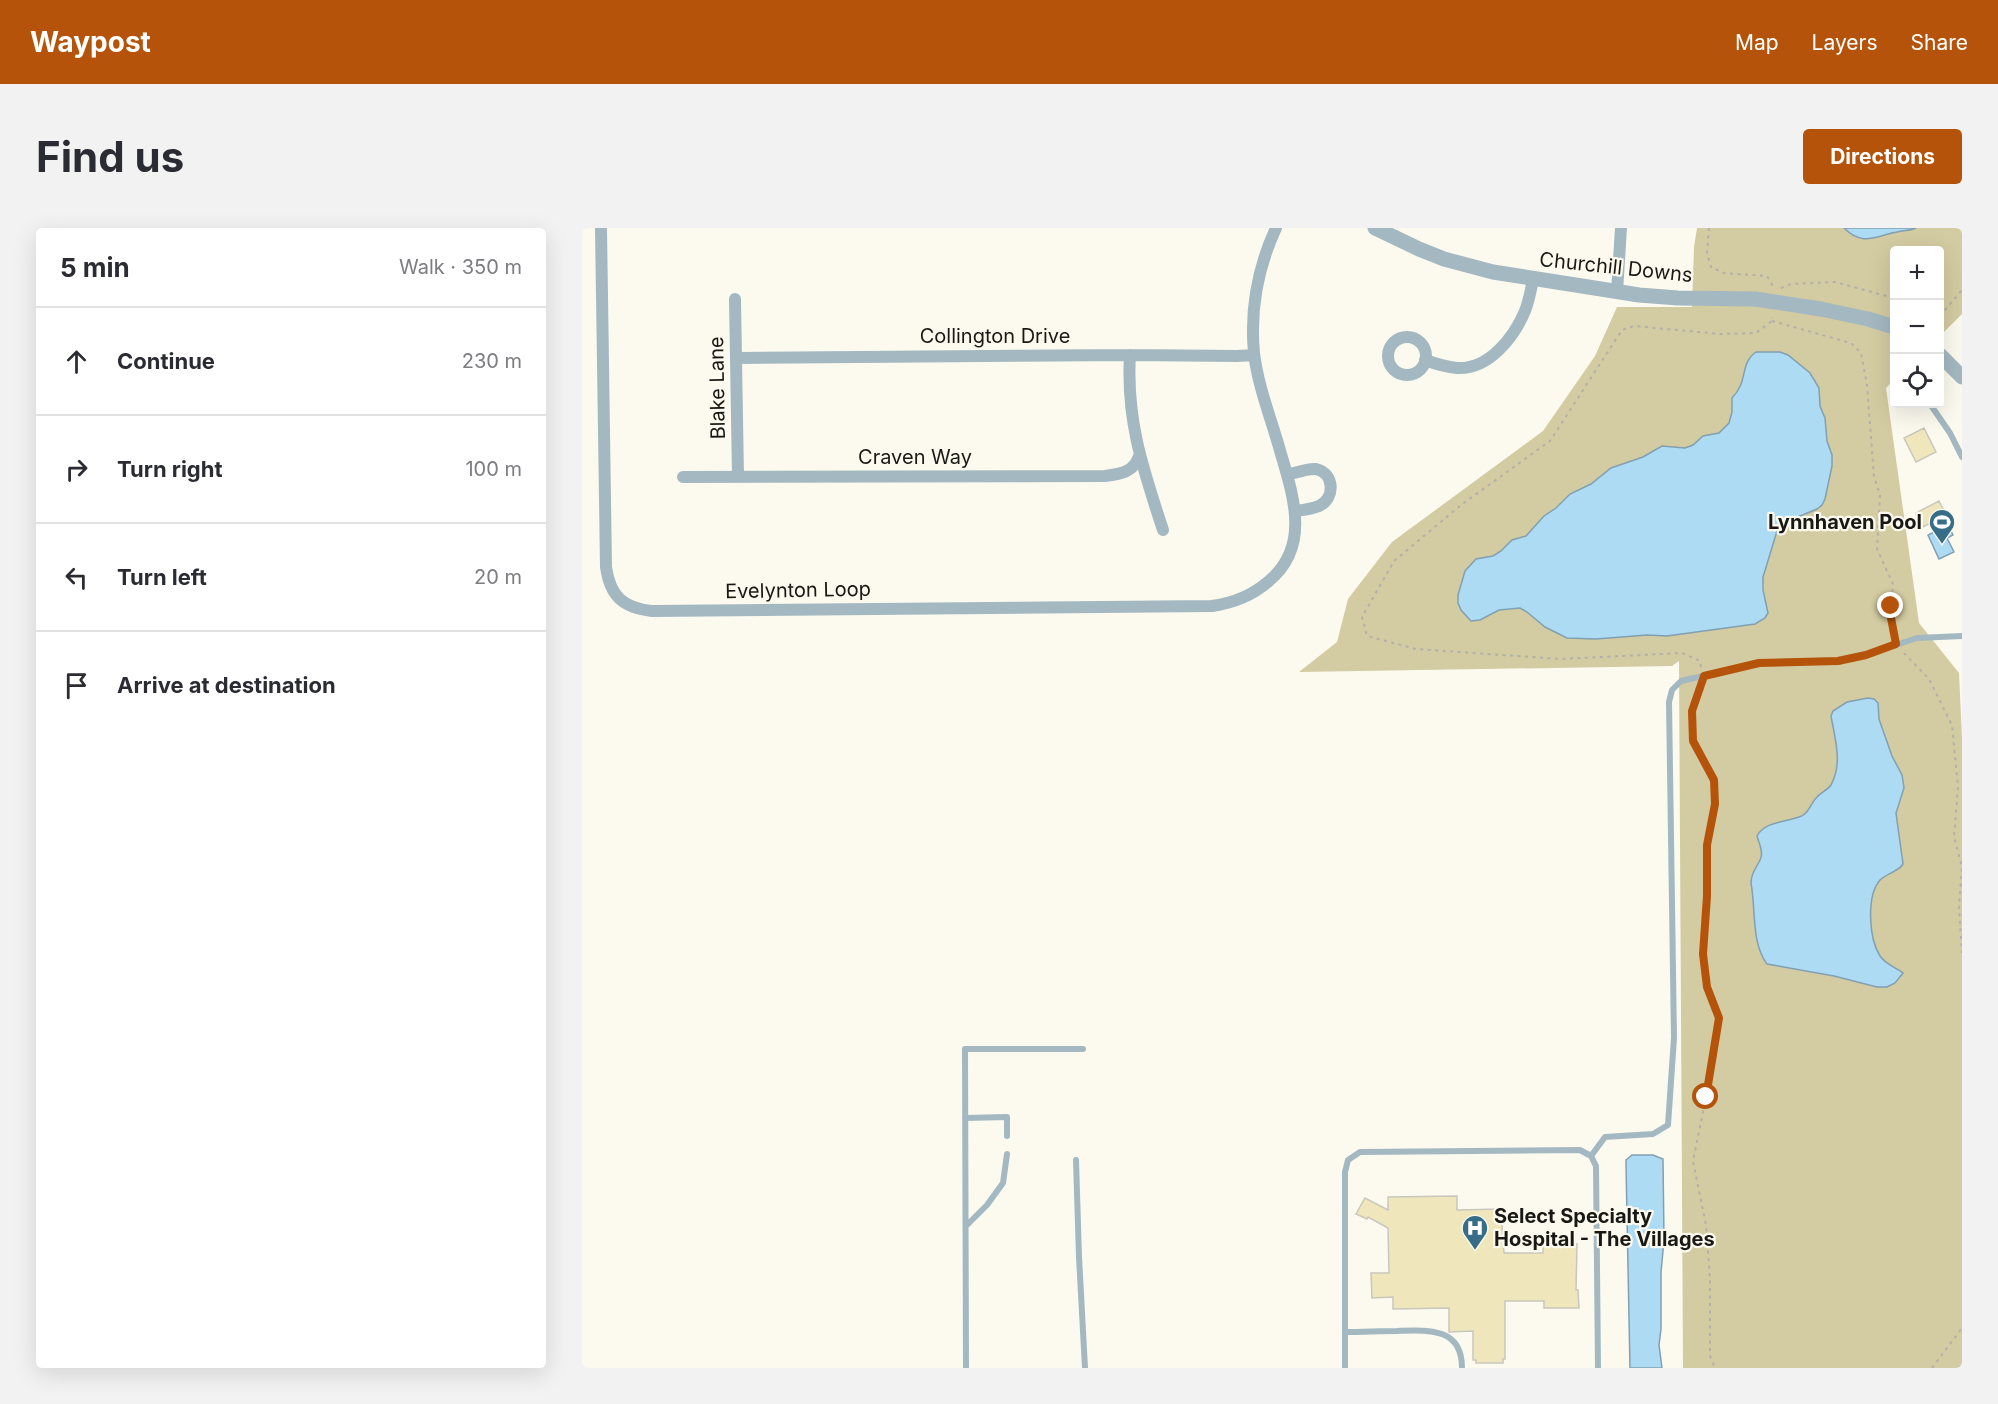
<!DOCTYPE html>
<meta charset="utf-8">
<style>
:root{--surface:#fff;--page:#f2f2f3;--text:#2b2b33;--muted:#7c7c81;--line:#e1e1e2;--accent:#b45309}
body{margin:0;font-family:Inter,sans-serif;background:var(--page);color:var(--text)}
.controls{position:absolute;right:18px;top:18px;display:grid;overflow:hidden;border-radius:6px;box-shadow:0 6px 24px #0002}
.controls button{width:54px;height:54px;display:grid;place-items:center;padding:0;border:0;border-bottom:2px solid var(--line);background:var(--surface);color:var(--text);font:30px sans-serif}
.stop{position:absolute;width:18px;height:18px;margin:-14px;border:4px solid #b45309;border-radius:50%;background:#fff}
.stop.end{background:#b45309;border-color:#fff;box-shadow:0 2px 6px #0008}
.list{margin:0;padding:0;list-style:none}
h2{display:flex;justify-content:space-between;align-items:center;height:78px;margin:0;padding:0 24px;font-size:26px}
h2 small{font-size:20px;font-weight:400;color:var(--muted)}
.list li{display:grid;grid-template-columns:39px 1fr auto;gap:18px;align-items:center;box-sizing:border-box;height:108px;padding:0 24px;border-top:2px solid var(--line)}
.list b{display:block;font-size:22px;white-space:nowrap}
.list em{font-size:20px;font-style:normal;color:var(--muted)}
.icon{flex:none;width:33px;height:33px;fill:none;stroke:currentColor;stroke-width:2;stroke-linecap:round;stroke-linejoin:round}
.map{position:relative;flex:none;width:1380px;height:1140px;overflow:hidden;border-radius:6px}
header{display:flex;align-items:center;gap:36px;box-sizing:border-box;height:84px;padding:0 30px;background:var(--accent);color:#fff}
header strong{font-size:28px}
nav{display:flex;gap:33px;margin-inline-start:auto;font-size:21px}
.intro{display:flex;align-items:center;justify-content:space-between;box-sizing:border-box;height:144px;padding:0 36px}
h1{margin:0;font-size:42px}
.button{padding:15px 27px;border-radius:6px;background:var(--accent);color:#fff;font-size:21px;font-weight:700}
main{display:flex;gap:36px;padding:0 36px}
aside{flex:1;background:var(--surface);border-radius:6px;box-shadow:0 6px 24px #0002}
.map>svg:first-child{display:block}
.green{fill:#d3cba1}
.water{fill:#addbf4;stroke:#81a0b1;stroke-width:1.5}
.building{fill:#efe7bb;stroke:#c9c7bd;stroke-width:1.5}
.lines{fill:none;stroke-linecap:round;stroke-linejoin:round}
.path{stroke:#b2b0a7;stroke-width:2;stroke-dasharray:3 4.5;stroke-linecap:butt}
.service{stroke:#a4b8c2;stroke-width:6}
.minor{stroke:#a4b8c2;stroke-width:12}
.tertiary{stroke:#a4b8c2;stroke-width:15}
.route{stroke:#b45309;stroke-width:8}
.labels{text-anchor:middle;stroke-width:4.5;stroke-linejoin:round;paint-order:stroke}
.street-label{font-size:20px;fill:#191814;stroke:#fcfaef}
.poi-label{font-size:20px;font-weight:bold;fill:#191814;stroke:#fcfaef;text-anchor:end}
</style>
<header>
<strong>Waypost</strong>
<nav><a>Map</a><a>Layers</a><a>Share</a></nav>
</header>
<div class="intro"><h1>Find us</h1><a class="button">Directions</a></div>
<main>
<aside>
<h2>5 min<small>Walk · 350 m</small></h2>
<ul class="list">
<li><svg class="icon" aria-label="ahead" viewBox="0 0 24 24"><path d="M12 20V5M6 11l6-6 6 6"/></svg><div><b>Continue</b></div><em>230 m</em></li>
<li><svg class="icon" aria-label="right" viewBox="0 0 24 24"><path d="M7 20v-9h11M14 6l5 5-5 5"/></svg><div><b>Turn right</b></div><em>100 m</em></li>
<li><svg class="icon" aria-label="left" viewBox="0 0 24 24"><path d="M17 20v-9H6M10 6l-5 5 5 5"/></svg><div><b>Turn left</b></div><em>20 m</em></li>
<li><svg class="icon" aria-label="arrive" viewBox="0 0 24 24"><path d="M6 21V4h12l-3 4 3 4H6"/></svg><div><b>Arrive at destination</b></div></li>
</ul>
</aside>
<div class="map">
<svg width="1380" height="1140" viewBox="0 0 1380 1140">
<rect width="100%" height="100%" fill="#fcfaef"/>
<path class="green" d="M1115,0H1380V86L1358,108V22H1312V152L1304,160L1337,395L1377,445L1380,510V1140H1101L1097,433L1090,438L717,444L755,414L766,371L810,314L961,203L1013,128L1035,79H1110L1112,19Z"/>
<path class="water" d="M1262,0H1334C1328,3 1322,2 1315,4C1293,8 1281,19 1262,0Z
M1174,124H1198L1206,127L1228,145L1237,160L1238,178L1243,190L1245,213L1250,227V238L1243,271L1240,277L1235,281L1211,291L1195,303L1181,349V362L1186,385L1183,390L1173,396L1085,408L1065,407L1014,411L985,410L963,399L945,384L938,380L917,382L898,392L889,393L879,382L876,375V367L883,343L894,331L911,328L919,323L930,312L944,308L962,288L974,280L988,266L1009,256L1029,240L1061,229L1080,218L1103,220L1111,217L1121,208L1137,205L1147,195L1150,184V170C1167,153 1157,136 1174,124Z
M1366,297L1371,307L1365,310L1372,324L1357,331L1346,307Z
M1286,470L1292,471L1296,475L1297,491L1310,528L1320,547L1322,560L1314,585L1321,636C1316,644 1305,645 1298,652C1284,668 1287,711 1298,728C1304,737 1314,739 1321,745L1313,755L1305,759H1295L1252,748L1185,736C1169,715 1174,681 1169,655C1169,644 1174,641 1178,632C1182,625 1177,615 1175,608C1182,594 1203,594 1217,589C1227,586 1228,576 1235,569C1239,564 1246,562 1249,557C1261,535 1253,511 1249,488L1251,483L1265,474Z
M1050,927H1071L1081,931L1082,1012L1079,1044V1101L1077,1117L1080,1140H1048L1044,937V932Z"/>
<path class="building" d="M1342,200L1354,224L1334,234L1322,210Z
M1357,273L1364,287L1341,299L1334,285Z
M875,968V982L919,981L922,1025H961V1017L995,1016L994,1062H996L997,1080H962V1073H923V1131H921V1135H894V1132H891V1103L867,1104V1080L811,1081V1069L790,1070L789,1045H807L806,1000L786,989L785,991L774,986L783,970L806,982V969Z"/>
<g class="lines">
<path class="path" d="M1127,0L1125,25L1129,39L1142,45L1185,48L1192,60
M1199,60L1209,56L1253,54L1312,70
M1358,88L1380,62
M1190,93L1269,115L1279,125L1285,157L1292,249L1298,267L1295,321L1311,356L1309,390L1312,407
M1322,425L1347,451L1370,497L1376,559L1372,609L1380,639L1377,680L1380,725
M1119,439L1118,433L1100,425L978,431L834,421L785,408L780,389L812,333L879,277L968,213L1040,102L1052,98L1138,106L1174,105L1190,93V89
M1118,459L1110,482L1111,513L1132,552L1133,576L1125,617V668L1121,726L1125,759L1137,790L1124,869L1111,933L1124,997L1128,1051V1128L1133,1140
M1350,1140L1380,1100"/>
<path class="service" d="M1348,176L1368,205L1380,229
M383,890L425,889V908
M1009,928L1023,909L1071,906L1086,897L1092,810L1087,474L1090,462L1099,453L1177,435L1256,433L1284,427L1335,410L1380,408
M494,932L497,1029L503,1140
M384,998L405,977L421,955L425,926
M763,1104C781,1104 798,1103 815,1103C846,1102 880,1099 880,1140
M384,1140L383,821H501
M763,1140V944L766,932L778,924L998,922L1009,928L1014,938L1016,1140"/>
<path class="minor" d="M19,0L24,339C28,368 41,380 70,383L630,378C652,375 670,368 687,353C728,319 712,270 699,226C690,193 676,159 672,125C668,82 676,39 694,0
M1035,64L1039,0
M153,71L156,249
M806 128a19 19 0 1 1 38 0a19 19 0 1 1-38 0Z
M548,127C544,192 561,241 581,302
M154,130L548,127L655,128L672,127
M843,132C854,136 864,139 875,140C907,142 932,109 943,83C947,73 949,62 951,51
M705,247C714,245 725,240 734,241C752,245 754,270 737,278C730,281 721,282 713,283
M101,249L523,248C539,246 552,244 557,228"/>
<path class="tertiary" d="M793,0L837,21L862,31L911,44L1057,67L1096,70L1173,71L1239,81L1286,91L1312,99
M1358,127L1380,149"/>
</g>
<g class="lines">
<path class="route" d="M1124,869L1137,790L1125,759L1121,726L1125,668V617L1133,576L1132,552L1111,513L1110,483L1122,448L1177,435L1256,433L1284,427L1314,416L1309,390V378"/>
</g>
<defs>
<g id="stadium-pin" transform="scale(1.35)"><path d="M0 17L-7.5 6A9.5 9.5 0 1 1 7.5 6Z" fill="#366d87" stroke="#fcfaef"/><path d="M0-5a6.5 5 0 1 0 0 10a6.5 5 0 1 0 0-10ZM-3.5-1.8h7v3.6h-7Z" fill="#fff"/></g>
<g id="hospital-pin" transform="scale(1.35)"><path d="M0 17L-7.5 6A9.5 9.5 0 1 1 7.5 6Z" fill="#366d87" stroke="#fcfaef"/><path d="M-5-5h3v3.5h4V-5h3V5h-3V1.5h-4V5h-3Z" fill="#fff"/></g>
</defs>
<g fill-rule="evenodd">
<use href="#stadium-pin" x="1360" y="294"/>
<use href="#hospital-pin" x="893" y="1000"/>
</g>
<g class="labels">
<g class="street-label">
<text transform="translate(1034 39) rotate(6)" y="7">Churchill Downs</text>
<text x="413" y="115">Collington Drive</text>
<text transform="translate(135 160) rotate(-91)" y="7">Blake Lane</text>
<text x="333" y="236">Craven Way</text>
<text transform="translate(216 362) rotate(-1)" y="7">Evelynton Loop</text>
</g>
<g class="poi-label">
<text x="1340" y="301">Lynnhaven Pool</text>
<text x="912" y="995" text-anchor="start">Select Specialty<tspan x="912" dy="23">Hospital - The Villages</tspan></text>
</g>
</g>
</svg>
<div class="controls">
<button>+</button>
<button>−</button>
<button><svg class="icon" aria-label="locate" viewBox="0 0 24 24"><circle cx="12" cy="12" r="6"/><path d="M12 2v4M12 18v4M2 12h4M18 12h4"/></svg></button>
</div>
<div class="stop" style="left:1124px;top:869px"></div>
<div class="stop end" style="left:1309px;top:378px"></div>
</div>
</main>
